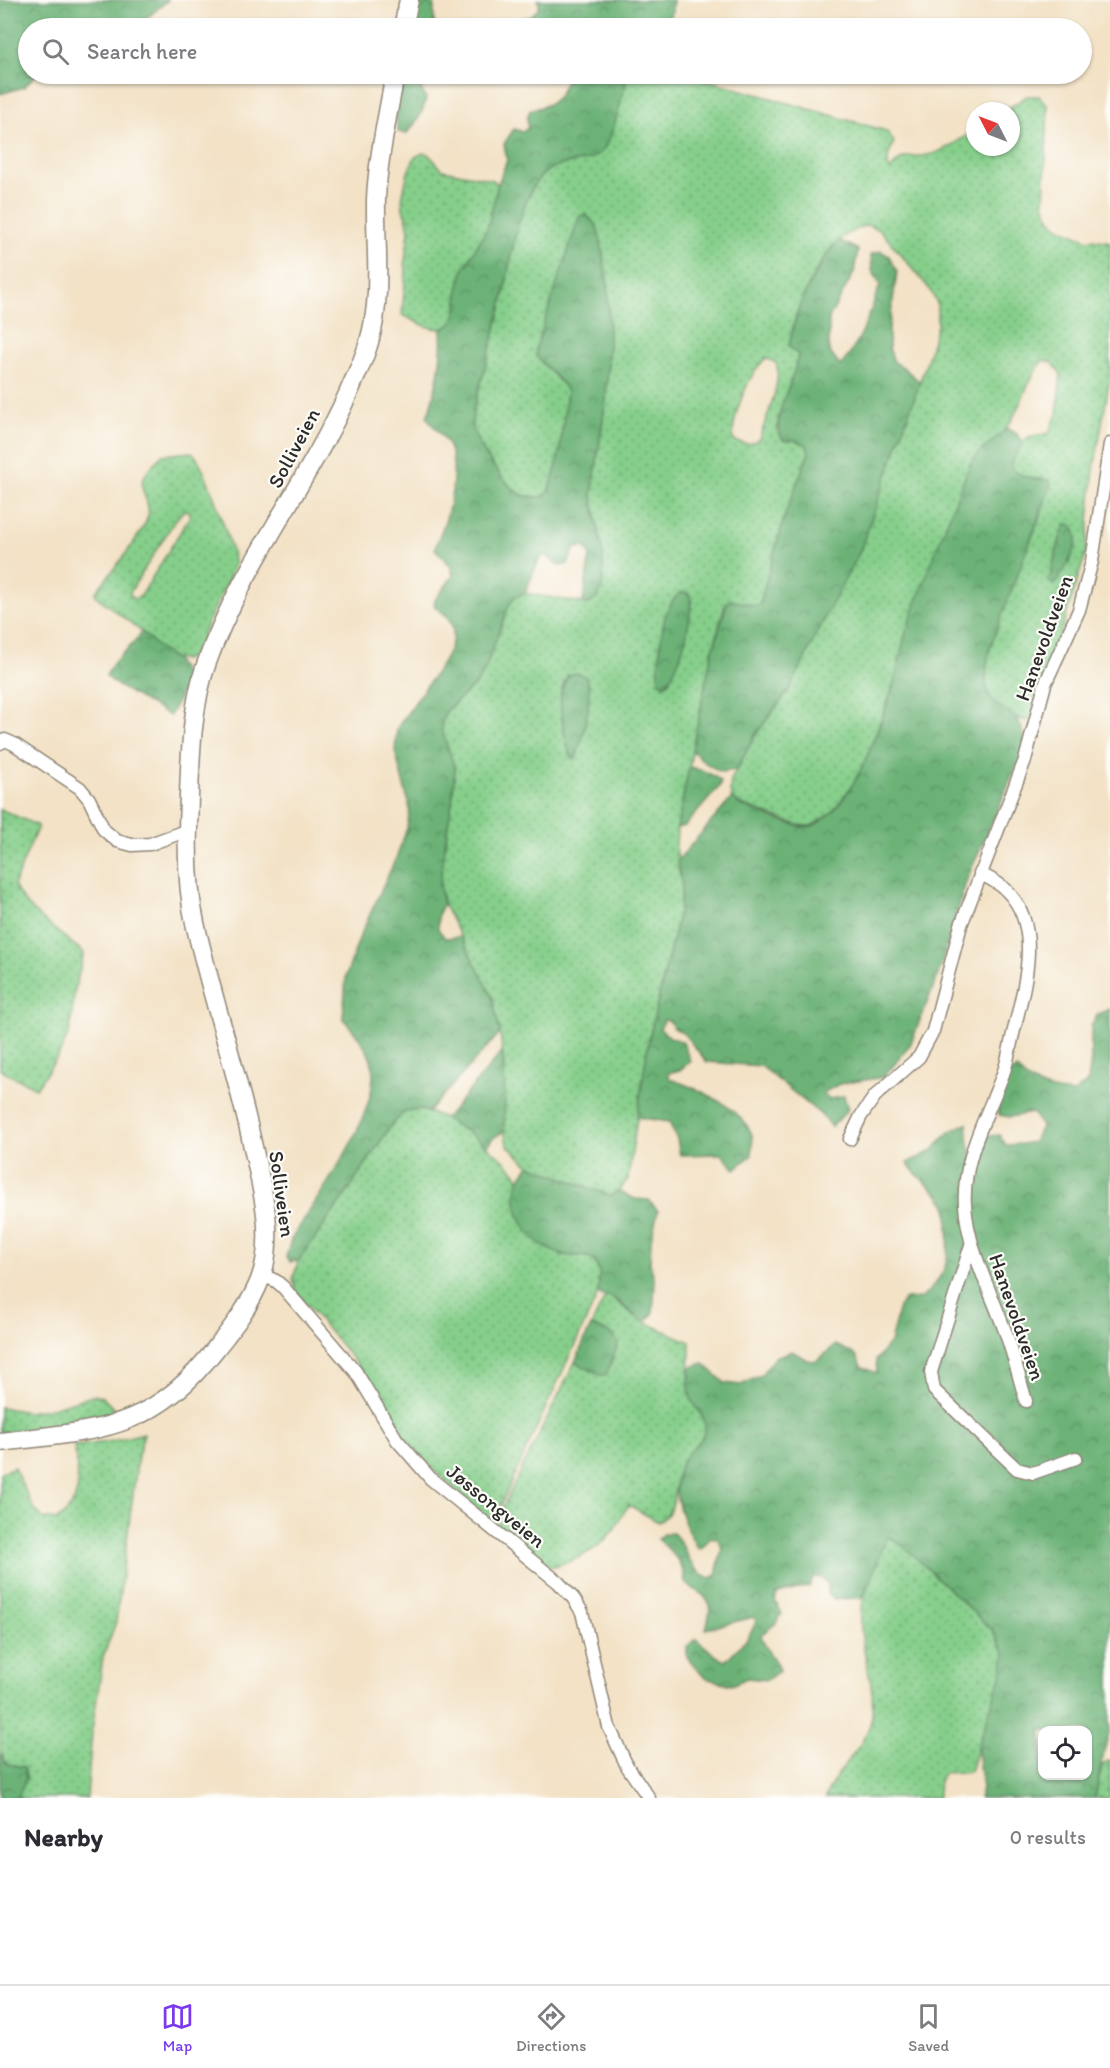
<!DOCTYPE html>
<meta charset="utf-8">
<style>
:root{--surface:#fff;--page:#f7f7f7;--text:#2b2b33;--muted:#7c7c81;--line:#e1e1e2;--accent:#7c3aed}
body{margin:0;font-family:Itim,sans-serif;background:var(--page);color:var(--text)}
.controls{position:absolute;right:18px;bottom:18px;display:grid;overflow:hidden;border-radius:12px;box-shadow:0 2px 4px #0004}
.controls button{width:54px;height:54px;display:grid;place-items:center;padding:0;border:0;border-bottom:2px solid var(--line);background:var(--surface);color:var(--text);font:30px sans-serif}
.compass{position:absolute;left:966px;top:102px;width:54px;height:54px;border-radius:50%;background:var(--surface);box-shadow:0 2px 4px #0004;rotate:312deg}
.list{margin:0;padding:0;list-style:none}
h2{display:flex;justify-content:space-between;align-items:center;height:78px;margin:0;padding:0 24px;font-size:26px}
h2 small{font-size:20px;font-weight:400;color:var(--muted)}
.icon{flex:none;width:33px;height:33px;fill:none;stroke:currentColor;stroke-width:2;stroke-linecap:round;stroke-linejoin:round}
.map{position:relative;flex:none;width:1110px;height:1798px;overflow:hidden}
.search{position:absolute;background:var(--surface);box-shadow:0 2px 4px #0004;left:18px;right:18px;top:18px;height:66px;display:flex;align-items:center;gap:15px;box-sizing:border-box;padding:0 21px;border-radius:33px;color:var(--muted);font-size:22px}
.sheet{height:186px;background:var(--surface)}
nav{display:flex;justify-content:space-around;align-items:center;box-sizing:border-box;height:84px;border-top:2px solid var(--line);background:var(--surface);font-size:16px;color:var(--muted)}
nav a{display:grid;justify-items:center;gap:3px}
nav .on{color:var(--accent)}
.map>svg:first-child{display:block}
.grass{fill:url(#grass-dots);stroke:#587d5b;stroke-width:1.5;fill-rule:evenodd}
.forest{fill:url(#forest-crowns);stroke:#4c6e51;stroke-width:1.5;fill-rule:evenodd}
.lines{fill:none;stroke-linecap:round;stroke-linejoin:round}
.street-casing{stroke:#8f8678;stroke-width:15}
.secondary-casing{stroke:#8f8678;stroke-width:21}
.street{stroke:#fff;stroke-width:12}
.secondary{stroke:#fff;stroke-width:18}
.labels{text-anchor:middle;stroke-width:4.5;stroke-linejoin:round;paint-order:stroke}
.street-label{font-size:21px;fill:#2b2b2b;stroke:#fdfcf7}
</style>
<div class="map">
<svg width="1110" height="1798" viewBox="0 0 1110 1798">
<defs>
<pattern id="grass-dots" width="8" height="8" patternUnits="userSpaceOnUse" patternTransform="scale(1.5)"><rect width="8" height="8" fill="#86cf8b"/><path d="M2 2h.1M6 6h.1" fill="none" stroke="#6ea872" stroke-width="1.8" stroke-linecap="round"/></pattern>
<pattern id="forest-crowns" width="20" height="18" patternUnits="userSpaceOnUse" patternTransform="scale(1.5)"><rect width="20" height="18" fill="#6cb277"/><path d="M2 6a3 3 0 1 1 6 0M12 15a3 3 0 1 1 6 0" fill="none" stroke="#599162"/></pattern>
</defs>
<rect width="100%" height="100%" fill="#fdfcf7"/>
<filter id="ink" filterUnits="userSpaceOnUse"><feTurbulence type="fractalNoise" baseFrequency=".0167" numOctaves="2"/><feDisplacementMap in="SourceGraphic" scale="12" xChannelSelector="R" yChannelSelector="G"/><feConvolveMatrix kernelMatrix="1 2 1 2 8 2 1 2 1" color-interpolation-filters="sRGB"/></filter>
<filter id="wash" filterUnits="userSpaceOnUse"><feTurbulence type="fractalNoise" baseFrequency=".008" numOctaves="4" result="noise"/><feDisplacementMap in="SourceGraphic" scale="24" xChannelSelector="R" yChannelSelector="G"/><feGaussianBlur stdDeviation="1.35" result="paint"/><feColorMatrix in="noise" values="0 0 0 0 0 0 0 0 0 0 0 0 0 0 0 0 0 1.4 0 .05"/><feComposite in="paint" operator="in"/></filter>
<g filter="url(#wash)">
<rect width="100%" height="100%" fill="#f3e2c6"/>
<path class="grass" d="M628,74H687L886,131L894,142C890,151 885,160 890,170C907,149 911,160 932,154C948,149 961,139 975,130V147H1011V111H1004L1027,96H1039L1048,106L1044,202C1049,228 1066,230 1088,240L1093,239L1110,242V379L1094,469L1086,553L1057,644L1028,721C1013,718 995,709 988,693C974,661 1026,554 1039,520C1044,507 1047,493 1050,480C1035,479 1018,479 1010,465L1018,447L1028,437L1049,433L1057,414L1061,374L1052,362L1043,360C1021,387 1020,425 988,445L907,630L893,687L865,762L853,784L831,814L811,826L798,825L739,804L732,798L730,791L731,780L756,734L788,691L800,669L815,636L860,551L927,361L937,325V303L928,287L880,230L867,225C857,229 846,233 838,241C819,258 796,306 792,332C791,338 792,345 793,351L798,354C797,374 774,414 778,432C778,433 783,439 783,440H795L807,445L809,452L785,515L760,604L756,606L730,600L724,607L711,657L677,828L676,846L682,886L679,912L649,1039L628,1179L619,1191L610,1196L529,1165L507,1145L504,1131V1065L500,1033L492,996L444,905L440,887L442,862L452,802L455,769L442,731V721L446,711L477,683L485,669L509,605L514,597L525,593L588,604L603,555L592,495L606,398L609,341L608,286L600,237L596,225L536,356L565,387L567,392C563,418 560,479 544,497C537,497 531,498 525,496C507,491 478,446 473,429C471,423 473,416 473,410C483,375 493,339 502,304C510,267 513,228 530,193C551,149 581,172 602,151C613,140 623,91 628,74ZM766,358L776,363C783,380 765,422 759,439C750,446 743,444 733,440C732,415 748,375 766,358ZM1066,525L1076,544L1069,561L1055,584L1049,581L1061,535ZM692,600L681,654L668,683L664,685L659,681V661L665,620ZM568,675L589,684L584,729L576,758H572C564,734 553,698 568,675Z
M423,153L428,154L443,170L493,180L498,184C495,199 492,214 487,229C480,247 461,274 458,291C456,302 460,318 449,326C436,335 414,320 402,315L406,271L405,261L409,231L407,220L403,209L402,198L408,172L415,157Z
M192,452C204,460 232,547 235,565L205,629L199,647L190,657L184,660L175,659L162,651L142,632L96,596L95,593C108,576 143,535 148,516C151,504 142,496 142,485C142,474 156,462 162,455ZM184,510L188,511L190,516L141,596L135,599L132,598L130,592L174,522Z
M0,809L38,826L14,885C24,910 64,935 84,953L75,988L70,1030L59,1055L36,1088L0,1070Z
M420,1109C429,1112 438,1115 447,1119C462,1127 516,1164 519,1180C520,1186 516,1197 516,1203L562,1255C570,1255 579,1254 587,1257C604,1262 600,1286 596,1299L497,1513L490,1520L425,1463L401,1433L356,1363L296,1292L293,1279L298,1261L344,1197L392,1124L405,1111Z
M608,1295L632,1314L645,1322L690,1342C691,1356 687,1386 691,1397C695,1407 704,1414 705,1426C706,1442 688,1451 681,1464C672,1482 680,1512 658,1522L629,1505C622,1514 618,1525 611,1533C596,1552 571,1563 549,1567L496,1525V1521L575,1362L601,1375L610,1334L591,1326L605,1297Z
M95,1395L102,1397L117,1411L80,1420L0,1433V1407L28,1412L48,1409Z
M144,1433L138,1456L116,1622L103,1657L100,1679L92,1731L87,1798H13L18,1797L26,1778L24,1767L7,1764L0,1753V1473L14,1467L34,1509L43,1518L56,1520C85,1503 78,1474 74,1446L108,1442Z
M887,1537L893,1539L907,1549L993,1631L1005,1654L1003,1670L970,1771L966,1773C942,1770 937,1773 938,1798H825C836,1768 868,1746 872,1715C876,1682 859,1649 861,1615C863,1588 877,1562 887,1537Z
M1108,1761H1110V1798H1095L1102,1766Z"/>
<path class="forest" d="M0,0H168L147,18L114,28H28V74H37L24,87L0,94Z
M413,0H434V24L443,28H411Z
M537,0H673L670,28H525L520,24L522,18L530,17L539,8V2Z
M405,74H431L423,78L421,89L426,98C423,113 416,123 406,134L398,132L396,118Z
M568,74H628C623,91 613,140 602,151C581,172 551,149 530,193C513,228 510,267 502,304C493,339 483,375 473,410C473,416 471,423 473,429C478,446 507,491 525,496C531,498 537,497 544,497C560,479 563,417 567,392L565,387L536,356V348L579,217L585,214L596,225L600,237L608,286L609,341L606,398L592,495L603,555V583L598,598L588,604L583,603L590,554L584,547L575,548L568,564L560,566L544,555L538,562L525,593L514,597L509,605L485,669L477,683L446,711L442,721V731L455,768L452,802L442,862L440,887L443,905L438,915V929L445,938L461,937L492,996L500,1033L428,1112L420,1109L406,1111L392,1124L344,1197L303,1255L298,1261L290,1262L286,1257L291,1240C317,1197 376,1120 373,1070C372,1053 354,1031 343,1019L346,976L360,936L397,856L407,828L410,809L395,751L397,728L442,664C450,651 459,633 448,618C444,613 438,611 434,605L435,600L453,576L451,566L435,549C437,541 440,535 443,527C451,507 458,467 449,447C445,436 433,428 427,417C437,388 443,360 441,329L449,326L453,321L458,307V290L463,270L487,229L498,184L507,160L504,144L514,129L523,132L528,127L527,118L530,110C554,106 561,97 568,74Z
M839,240L858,250L854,273L829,318V351L840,366C861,344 870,312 880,285L872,270L871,254L881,251L889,256L897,272L889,327V348L894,362L903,367L920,382L860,551L815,636L800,669L788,691L756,734L736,770L721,772L704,762L692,750L711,657L727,602L730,600L756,606L760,603L785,515L809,452L807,445L795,440H783C768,416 797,379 798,354L789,346C796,309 813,269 839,240Z
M1007,428L1017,434L1023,442L1010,465C1018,479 1035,479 1050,480L1051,485L989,650C988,663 983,681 988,693C994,706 1007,710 1016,718C1023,725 1024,737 1026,745L967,879L938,975L910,1045L884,1077L839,1084L823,1093L830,1099L844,1096L848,1109L832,1127L820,1114L761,1066L707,1062L683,1033L674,1028L670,1021L664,1020L660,1029L670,1037L683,1042L690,1061L680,1070L668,1073L670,1079C697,1088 736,1105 751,1132C754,1138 752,1148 752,1155L735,1169L721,1154L680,1155L677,1139L669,1122L637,1117L649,1039L679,912L682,886L677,861L732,798L739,804C754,810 799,831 812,826C853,810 880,726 893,687C899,667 901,646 908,626C927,571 949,518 970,464C979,449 995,441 1007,428Z
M1070,524C1088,537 1064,573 1053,585L1049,581L1061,535L1066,525Z
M682,592L689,594C696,609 678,678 664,685L659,681C659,656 659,605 682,592Z
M142,632L162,651L175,659L185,675V686L170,716L118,686L106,676C114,656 131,650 142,632Z
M577,673L586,677C594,695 583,743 574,760C565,749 559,708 561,693C562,686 565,681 569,675Z
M689,767C702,769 711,773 721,781L720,786L685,826L677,828Z
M1110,1009V1732L1104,1751L1095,1798H979L982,1789L977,1749L1003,1670L1005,1654L993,1631L907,1549L893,1539L887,1537L865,1594L861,1598L833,1599L828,1594V1584L822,1578L814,1577L810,1586L777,1594L775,1601L782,1614L776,1623L761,1635C764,1649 774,1657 780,1670L767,1680L747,1678L732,1685L705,1678L687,1657V1646L696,1639C704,1645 718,1659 725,1661L748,1638L756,1622L754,1617L706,1629C714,1598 711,1601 685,1583C684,1562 672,1553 658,1539L663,1534L673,1533C690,1548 685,1570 711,1578L716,1575L722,1548L718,1539L711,1537L701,1549L697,1548C681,1519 664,1482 688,1453C694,1445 705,1440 705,1427C705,1415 696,1409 691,1399C687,1389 690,1377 691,1367L703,1363L725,1383L741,1385L761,1375L775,1357L792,1351L807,1360L816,1361L836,1345L857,1356L861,1367L877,1373L876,1360L890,1343L899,1307L905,1299L922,1298C947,1273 950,1262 948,1227C948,1221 949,1213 947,1208C940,1191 918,1179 907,1163L932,1151L949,1132L967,1123L969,1144L972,1155H979L986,1136L1000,1135L1005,1145L1022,1144L1033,1142L1041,1127L1033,1113L1010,1117L999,1115L997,1104L1010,1072L1017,1069C1028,1086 1055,1092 1074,1093L1088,1081L1091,1060V1026L1098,1014ZM1042,1730H1088V1776H1042Z
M502,1052L505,1094L504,1131L492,1139L487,1147L470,1133L445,1119Z
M529,1165L610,1196L619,1191L635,1199L649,1200L658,1211L651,1240L650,1263L655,1282L653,1314L645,1322C632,1315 619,1300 608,1295L605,1297L598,1293C599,1283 602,1270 594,1261C587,1253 573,1257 564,1255C532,1248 507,1213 519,1181C521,1175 526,1170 529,1165Z
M591,1326C601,1330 616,1333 618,1345L606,1375H601L575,1362Z
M0,1753L7,1764L24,1767L26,1778L18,1797L0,1798Z"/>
</g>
<g filter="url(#ink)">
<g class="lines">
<g class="street-casing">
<path id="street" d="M0,743L5,740L14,744L80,788L89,799L104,830L117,841L132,845L150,844L188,830
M980,873C989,879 1000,883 1007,891C1043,927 1024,987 1014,1030C1010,1045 1008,1061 1003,1074C987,1117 962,1158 965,1205C968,1250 990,1289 1005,1331C1013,1353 1019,1377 1026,1401
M850,1139L861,1116L875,1096L919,1057L933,1031L961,925L1025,760L1045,684L1079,610L1092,561L1110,444
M971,1245L931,1372L934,1390L1017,1469L1033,1473L1076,1458
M262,1275L276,1281L283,1287L356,1372L397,1440L431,1479L558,1582L573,1598L582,1612L609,1727L627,1766L649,1798"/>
</g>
<g class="secondary-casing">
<path id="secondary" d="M403,28L409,0
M0,1442C98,1430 152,1432 217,1347C234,1326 250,1305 260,1280C276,1238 262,1189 253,1147C237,1071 212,998 195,923C188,892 187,859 188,828C190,775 189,712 207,662C241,567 306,486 348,394C355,377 364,360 369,342C383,295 375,248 376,199C378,157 388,115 395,74"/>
</g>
<use href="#street" class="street"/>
<use href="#secondary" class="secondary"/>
</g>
</g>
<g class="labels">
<g class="street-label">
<text transform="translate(294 448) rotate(-62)" y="7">Solliveien</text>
<text transform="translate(1044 638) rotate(-70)" y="7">Hanevoldveien</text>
<text transform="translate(282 1194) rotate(82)" y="7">Solliveien</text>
<text transform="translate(1017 1317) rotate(71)" y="7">Hanevoldveien</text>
<text transform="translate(496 1506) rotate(39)" y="7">Jøssongveien</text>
</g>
</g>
</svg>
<div class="controls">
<button><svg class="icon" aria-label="locate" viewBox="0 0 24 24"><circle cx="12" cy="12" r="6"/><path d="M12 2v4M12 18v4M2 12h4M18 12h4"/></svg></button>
</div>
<svg class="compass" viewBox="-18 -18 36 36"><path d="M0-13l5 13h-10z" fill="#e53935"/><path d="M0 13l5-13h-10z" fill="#7c7c81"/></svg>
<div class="search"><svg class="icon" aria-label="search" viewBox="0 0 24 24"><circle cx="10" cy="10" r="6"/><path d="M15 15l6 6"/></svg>Search here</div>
</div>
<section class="sheet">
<h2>Nearby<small>0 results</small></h2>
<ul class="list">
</ul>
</section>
<nav>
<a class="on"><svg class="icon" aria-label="map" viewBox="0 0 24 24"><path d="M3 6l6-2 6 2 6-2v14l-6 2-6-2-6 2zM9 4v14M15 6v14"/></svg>Map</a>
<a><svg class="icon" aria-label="directions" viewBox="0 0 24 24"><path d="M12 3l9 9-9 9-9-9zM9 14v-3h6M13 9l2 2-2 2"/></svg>Directions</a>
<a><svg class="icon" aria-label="saved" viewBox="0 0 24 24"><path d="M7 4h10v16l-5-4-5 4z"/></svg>Saved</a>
</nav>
